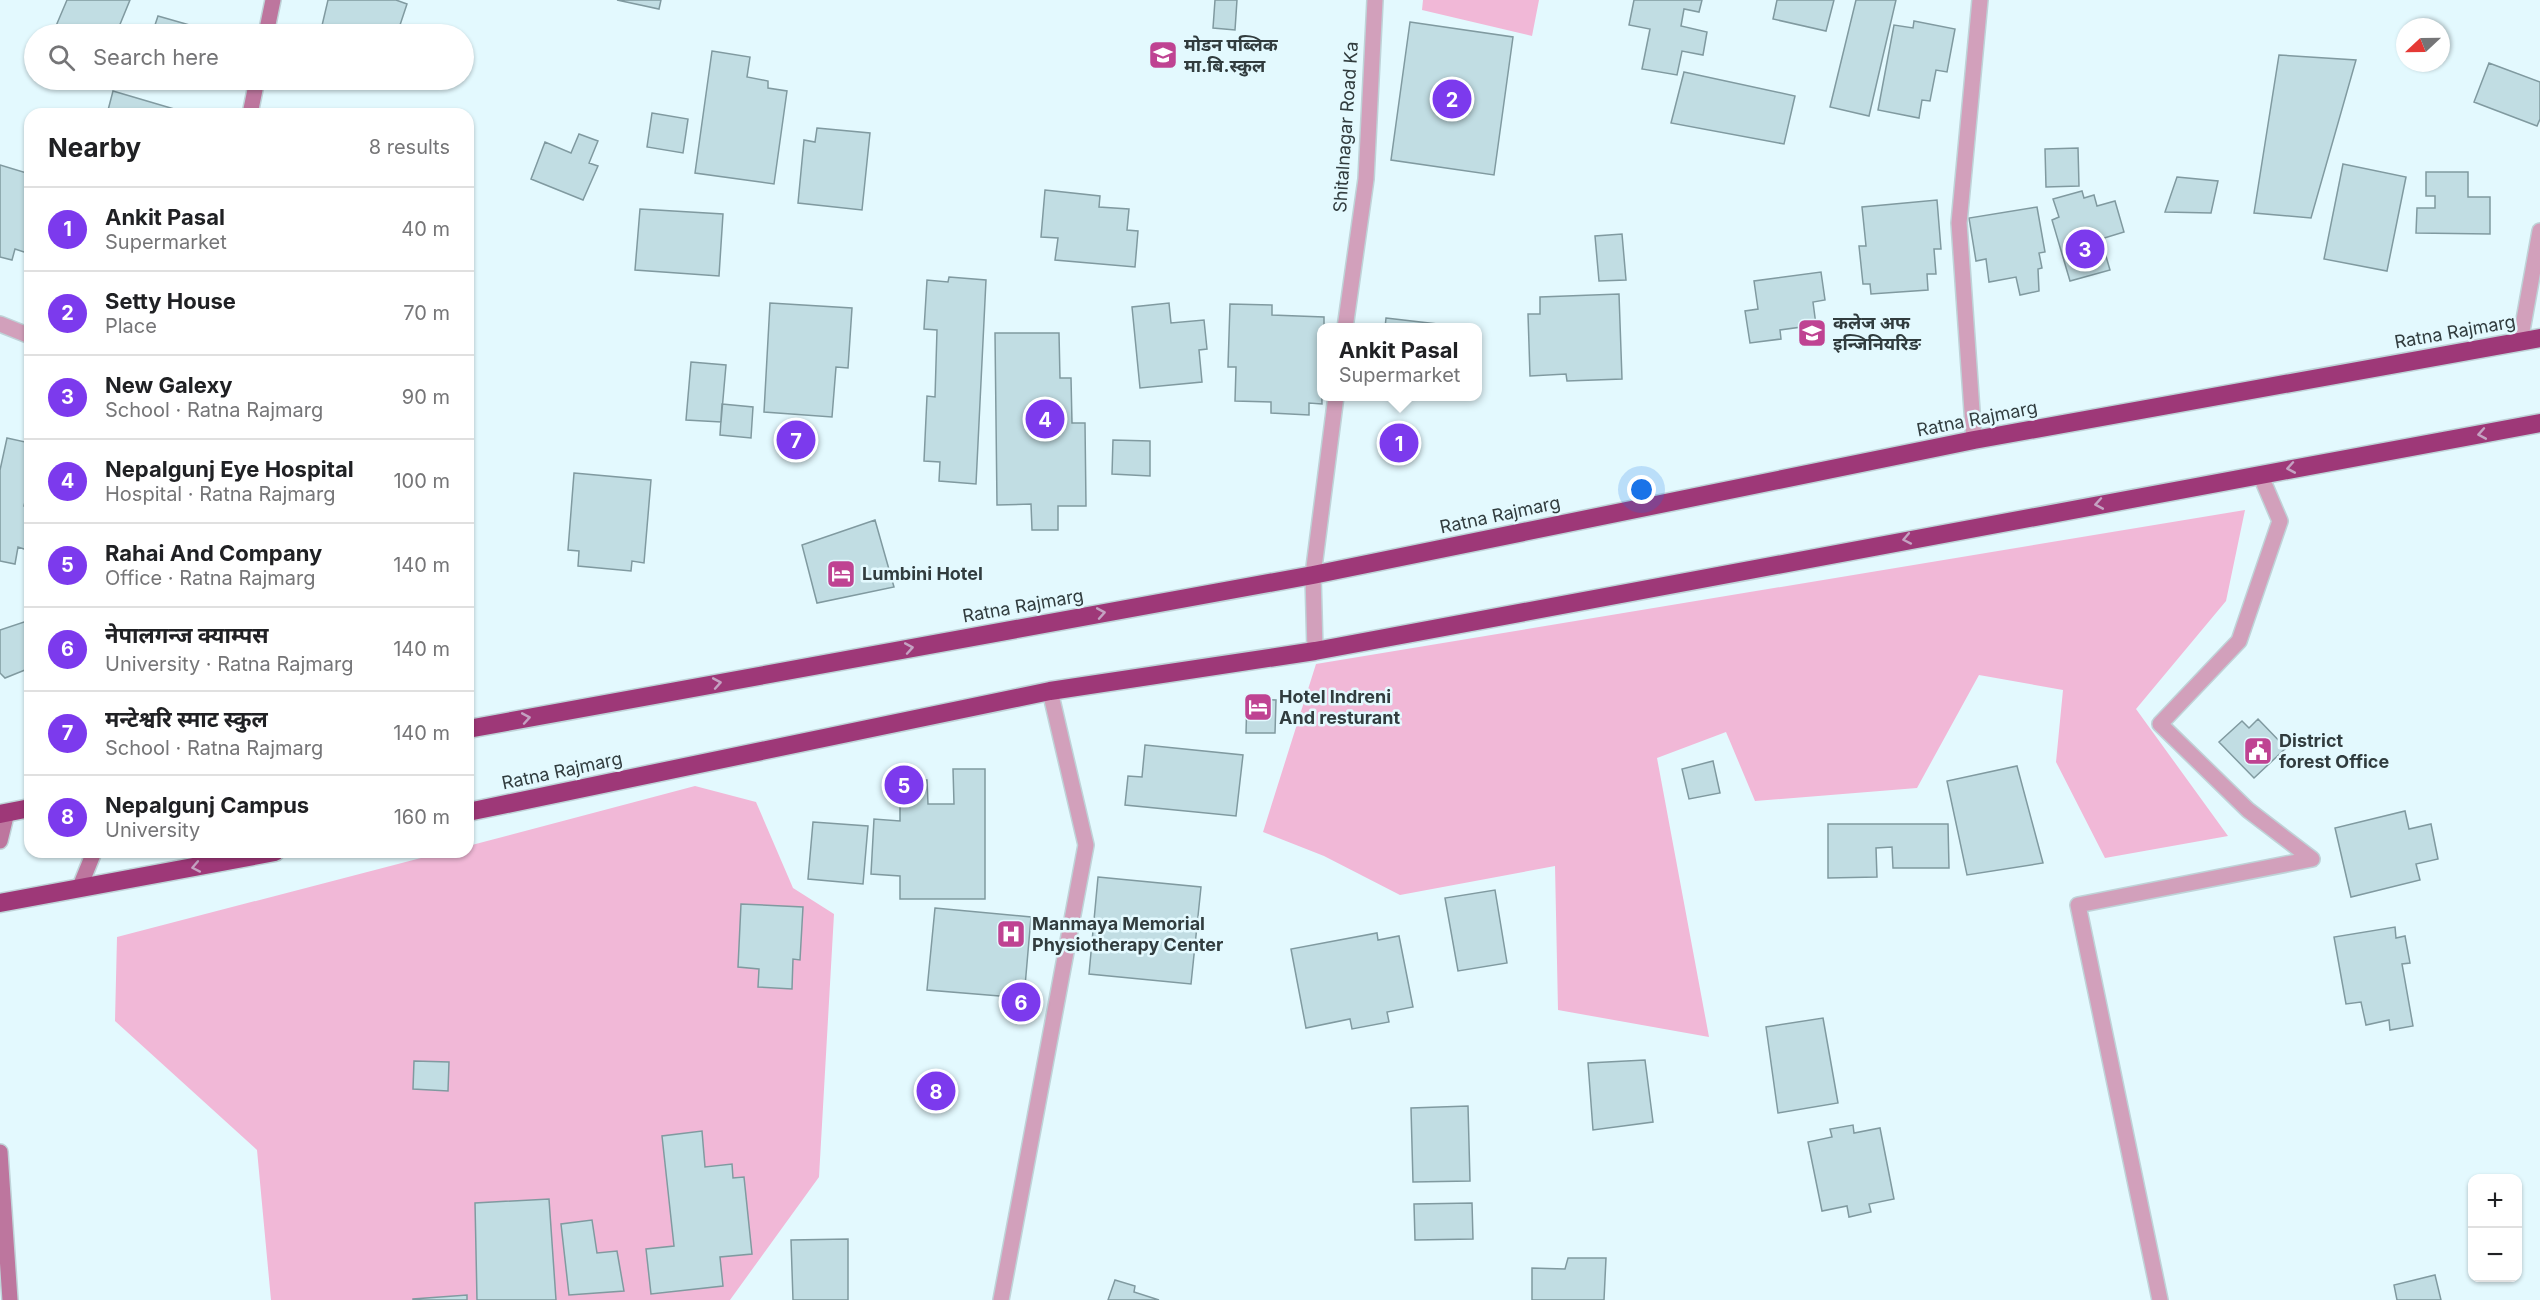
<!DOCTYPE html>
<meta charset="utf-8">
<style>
:root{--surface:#fff;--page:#f2f2f2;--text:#202124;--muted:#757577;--line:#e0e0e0;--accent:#7c3aed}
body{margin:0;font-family:Inter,"Noto Sans Devanagari",sans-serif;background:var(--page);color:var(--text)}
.controls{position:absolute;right:18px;bottom:18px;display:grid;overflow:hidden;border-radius:12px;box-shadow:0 2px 4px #0004}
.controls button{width:54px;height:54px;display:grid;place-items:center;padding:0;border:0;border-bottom:2px solid var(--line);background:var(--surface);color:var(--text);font:30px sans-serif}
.compass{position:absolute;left:2396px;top:18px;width:54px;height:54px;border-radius:50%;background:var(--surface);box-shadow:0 2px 4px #0004;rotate:248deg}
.you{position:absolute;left:1642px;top:490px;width:21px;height:21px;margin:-15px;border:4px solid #fff;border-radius:50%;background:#1a73e8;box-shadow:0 0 0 9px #1a73e833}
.badge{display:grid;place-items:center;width:39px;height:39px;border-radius:50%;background:var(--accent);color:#fff;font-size:20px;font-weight:700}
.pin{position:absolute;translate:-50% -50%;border:3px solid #fff;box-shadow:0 2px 6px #0006}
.popup{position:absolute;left:1317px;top:323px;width:165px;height:78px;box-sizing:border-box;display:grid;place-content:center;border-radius:12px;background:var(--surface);filter:drop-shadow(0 2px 4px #0005);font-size:20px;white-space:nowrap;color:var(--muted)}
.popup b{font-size:22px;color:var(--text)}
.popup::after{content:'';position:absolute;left:50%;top:100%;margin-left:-12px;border:12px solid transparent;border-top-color:var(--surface)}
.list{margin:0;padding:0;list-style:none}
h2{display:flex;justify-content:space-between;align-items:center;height:78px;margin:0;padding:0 24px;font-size:26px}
h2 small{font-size:20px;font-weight:400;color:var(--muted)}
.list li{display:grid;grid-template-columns:39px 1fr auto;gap:18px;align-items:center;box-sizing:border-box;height:84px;padding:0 24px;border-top:2px solid var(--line)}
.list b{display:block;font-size:22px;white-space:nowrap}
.list p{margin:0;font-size:20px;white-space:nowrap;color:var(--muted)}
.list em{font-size:20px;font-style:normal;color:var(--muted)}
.icon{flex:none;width:33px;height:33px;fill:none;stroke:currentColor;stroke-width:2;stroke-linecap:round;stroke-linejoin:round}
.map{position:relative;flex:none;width:2540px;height:1300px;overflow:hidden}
.search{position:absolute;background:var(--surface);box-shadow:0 2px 4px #0004;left:24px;top:24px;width:450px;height:66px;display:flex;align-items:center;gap:15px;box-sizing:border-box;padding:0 21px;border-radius:33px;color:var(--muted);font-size:22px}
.panel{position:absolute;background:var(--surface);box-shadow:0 2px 4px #0004;left:24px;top:108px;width:450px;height:750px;border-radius:18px}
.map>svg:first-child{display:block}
.green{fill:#f1b8d7}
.building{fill:#c1dde3;stroke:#809aa0;stroke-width:1.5}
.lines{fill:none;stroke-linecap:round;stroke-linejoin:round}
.lane-casing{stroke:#bfd3d8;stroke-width:18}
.street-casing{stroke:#bfd3d8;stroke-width:18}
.secondary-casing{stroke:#bfd3d8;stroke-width:18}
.highway-casing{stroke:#bfd3d8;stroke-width:21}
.lane{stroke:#d2a0bb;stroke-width:15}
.street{stroke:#d2a0bb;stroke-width:15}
.secondary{stroke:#bd769e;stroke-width:15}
.highway{stroke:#9e3878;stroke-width:18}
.oneway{stroke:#c4a2c2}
.labels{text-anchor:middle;stroke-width:5;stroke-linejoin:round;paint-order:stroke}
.poi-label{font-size:18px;font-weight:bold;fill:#313c3e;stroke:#e3f9fe;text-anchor:start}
.street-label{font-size:18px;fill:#313c3e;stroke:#e3f9fe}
</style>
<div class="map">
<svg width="2540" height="1300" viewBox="0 0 2540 1300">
<rect width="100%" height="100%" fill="#e3f9fe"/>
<path class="green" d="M1423,0H1539L1532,36L1422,10Z
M2245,510L2226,601L2136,709L2228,836L2105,858L2056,762L2063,690L1979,675L1917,788L1755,801L1726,732L1657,758L1709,1037L1558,1010L1555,866L1400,895L1324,856L1263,832L1316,664Z
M695,786L756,802L793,888L834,914L819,1177L730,1300H271L257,1150L115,1021L117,937L444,852H468V846Z"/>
<path class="building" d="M67,0H130L116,34L53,33Z
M328,0H396L407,4L397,34H320Z
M617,0H661L659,9Z
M1215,0H1237L1235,30L1213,28Z
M1634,0H1702L1699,12L1684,9L1681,26L1707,32L1703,55L1682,51L1677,75L1642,69L1650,29L1629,25Z
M1777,0H1834L1826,31L1773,19Z
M1856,0H1896L1869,116L1830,107Z
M158,16L214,32L213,34H152Z
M1914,21L1955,29L1947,72L1936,70L1930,101L1922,100L1919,118L1878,110L1894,25L1913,28Z
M1410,22L1513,37L1494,175L1391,160Z
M712,51L750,57L747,77L768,81V88L787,91L774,184L695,173Z
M2279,55L2356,60L2311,218L2254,213Z
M2489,63L2540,82V119L2537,126L2474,102Z
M1684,72L1795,96L1784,144L1671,123Z
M113,91L181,111L180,114H107Z
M652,113L688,119L683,153L647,147Z
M817,128L870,133L862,210L798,203L804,140L815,142Z
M579,134L598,141L589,163L598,166L583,200L531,179L545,142L571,153Z
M2078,148L2079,186L2046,187L2045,149Z
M2343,164L2406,177L2387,271L2324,259Z
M0,165L30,174V254L15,249L12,260L0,257Z
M2426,172H2468V197H2490V234L2416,233L2417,208H2435V196H2426Z
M2177,177L2218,181L2211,213L2165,212Z
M1045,190L1100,196L1099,207L1129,209L1127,230L1138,231L1135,267L1055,260L1058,238L1041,237Z
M2082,191L2084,198L2094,195L2097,206L2115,201L2124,232L2101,239L2110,270L2070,281L2052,220L2059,217L2053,199Z
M1937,200L1941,249H1934L1936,274H1927L1928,290L1871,294L1870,284H1863L1859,246H1866L1862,207Z
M2037,207L2045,252L2039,253L2042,268L2038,269L2039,291L2020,295L2016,277L1989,282L1986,259L1976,261L1969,218Z
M640,209L723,214L719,276L635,270Z
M1622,234L1626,280L1599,281L1595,236Z
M1821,272L1825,300L1813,302L1816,325L1780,330L1781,339L1750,343L1745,311L1758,309L1754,281Z
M949,277L986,280L976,484L939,481L940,462L924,461L927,396L935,397L937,330L924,329L927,280L948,282Z
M1619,294L1622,379L1567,381L1566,374L1530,376L1528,314H1540V297Z
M770,303L852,308L848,368L836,367L832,417L764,412Z
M1169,303L1171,323L1204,320L1207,349L1199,350L1202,382L1140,388L1132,307Z
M1230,304L1272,305V315L1324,317V328H1321L1322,404L1309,403V415L1271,413V402L1235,401L1236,367H1228Z
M1386,318L1446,325V328H1385Z
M995,333H1059L1060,378H1071L1072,423H1085L1086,506H1058V530H1032L1031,504L997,505Z
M691,362L726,365L721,422L686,420Z
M722,404L753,407L751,438L720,435Z
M1407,428L1413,452L1391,457L1386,433Z
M7,438L30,443V480L24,506L30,508V551L18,547L15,564L0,561V470Z
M1113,440L1150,441V476L1112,474Z
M574,473L651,480L644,563L632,561L631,571L578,566L579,551L568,550Z
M875,520L894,587L817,603L802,545Z
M30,620V668L5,678L0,673V630Z
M1247,699L1276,700L1275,733H1246Z
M2258,719L2286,748L2254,778L2219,742L2242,721L2249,728Z
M1145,745L1243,755L1236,816L1125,805L1128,776L1142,777Z
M1713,761L1720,793L1689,799L1682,769Z
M2017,766L2043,863L1967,875L1947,781Z
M953,769H985V899H900V876L871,874L874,819L900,821V779L927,780L928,804H954Z
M2405,811L2409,829L2431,824L2438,859L2416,864L2420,880L2351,897L2335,828Z
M813,822L868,826L863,884L808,879Z
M1828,824H1948L1949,868H1893L1892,847L1876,848L1877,877L1828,878Z
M1098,877L1201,887L1191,984L1089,974Z
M1495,890L1507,963L1458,971L1445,898Z
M741,904L803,907L800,960L793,959L792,989L758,987L759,969L738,967Z
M935,908L1031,917L1024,998L927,990Z
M2395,927L2396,938L2405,936L2410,963L2402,964L2413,1026L2390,1030L2389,1020L2366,1025L2361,1002L2346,1004L2334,937Z
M1377,933L1378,940L1399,936L1413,1007L1387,1012L1389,1022L1352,1029L1350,1019L1306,1028L1291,949Z
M1823,1018L1838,1103L1778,1113L1766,1027Z
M1645,1060L1653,1122L1593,1130L1588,1063Z
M414,1061L449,1062L448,1091L413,1089Z
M1468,1106L1470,1181L1413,1182L1411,1108Z
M1853,1125L1854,1133L1880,1128L1894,1199L1869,1204L1871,1212L1849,1217L1847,1206L1822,1211L1808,1142L1832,1137L1830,1129Z
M702,1131L705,1167L732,1164L733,1178L744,1177L752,1254L720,1257L723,1286L651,1294L646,1249L674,1246L662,1136Z
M549,1199L556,1300H477L475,1203Z
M1472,1203L1473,1239L1415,1240L1414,1204Z
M592,1220L597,1253L617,1251L624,1291L569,1295L561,1224Z
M848,1239V1300H793L791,1240Z
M1568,1258H1606L1604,1300H1532V1268L1565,1269Z
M2435,1275L2441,1300H2397L2394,1285Z
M1115,1280L1135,1286L1134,1292L1159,1300H1108Z
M467,1295V1300H413V1299Z"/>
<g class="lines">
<g class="lane-casing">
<path id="lane" d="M2520,342L2540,231
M2160,1300L2078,905L2312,859L2248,810L2160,724L2239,641L2280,521L2260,474"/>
</g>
<g class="street-casing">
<path id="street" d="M0,324L30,336
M1345,328L1366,179L1375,0
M1974,440L1959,223L1980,0
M1315,651L1313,575L1336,396
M1001,1300L1086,845L1050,691"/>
</g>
<g class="secondary-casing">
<path id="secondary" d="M266,34L273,0
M250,114L257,80
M0,841L7,812
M79,889L94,852
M0,1152L10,1300"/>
</g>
<g class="highway-casing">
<path id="highway" d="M468,729L1313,575L1974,440L2540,338
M468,812L1050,691L1315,651L2540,423
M0,814L30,808
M0,903L275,852"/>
</g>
<use href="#lane" class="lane"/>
<use href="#street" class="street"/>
<use href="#secondary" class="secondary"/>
<use href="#highway" class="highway"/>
</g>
<defs><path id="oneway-chevron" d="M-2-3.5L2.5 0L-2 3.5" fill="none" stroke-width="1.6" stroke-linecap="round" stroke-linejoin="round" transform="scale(1.5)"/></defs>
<g class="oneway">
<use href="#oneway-chevron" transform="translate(2482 434) rotate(170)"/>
<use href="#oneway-chevron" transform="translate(2291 468) rotate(170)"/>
<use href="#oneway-chevron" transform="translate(2099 504) rotate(170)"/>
<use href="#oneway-chevron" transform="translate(1907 539) rotate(169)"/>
<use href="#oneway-chevron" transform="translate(1101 613) rotate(-10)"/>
<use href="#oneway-chevron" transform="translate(909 648) rotate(-10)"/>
<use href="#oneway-chevron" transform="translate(717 683) rotate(-10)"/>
<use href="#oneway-chevron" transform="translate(526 718) rotate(-10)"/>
<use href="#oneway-chevron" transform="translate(196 867) rotate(169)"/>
</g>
<defs>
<g id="school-square" transform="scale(1.5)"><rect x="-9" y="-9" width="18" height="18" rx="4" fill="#bf4392" stroke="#e3f9fe"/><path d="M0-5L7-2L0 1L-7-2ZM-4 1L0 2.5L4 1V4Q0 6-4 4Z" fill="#fff"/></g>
<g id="hotel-square" transform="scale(1.5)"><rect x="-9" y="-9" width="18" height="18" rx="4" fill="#bf4392" stroke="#e3f9fe"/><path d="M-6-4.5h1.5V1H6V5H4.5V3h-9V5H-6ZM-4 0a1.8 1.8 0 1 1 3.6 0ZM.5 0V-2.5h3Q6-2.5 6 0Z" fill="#fff"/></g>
<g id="civic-square" transform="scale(1.5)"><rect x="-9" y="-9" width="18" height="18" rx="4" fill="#bf4392" stroke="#e3f9fe"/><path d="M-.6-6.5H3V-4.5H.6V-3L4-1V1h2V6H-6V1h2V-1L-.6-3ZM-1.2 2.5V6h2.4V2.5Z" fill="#fff"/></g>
<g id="hospital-square" transform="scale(1.5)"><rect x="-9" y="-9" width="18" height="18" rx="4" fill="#bf4392" stroke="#e3f9fe"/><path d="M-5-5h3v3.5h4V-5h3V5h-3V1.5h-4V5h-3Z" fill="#fff"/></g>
</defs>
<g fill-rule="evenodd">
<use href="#school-square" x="1163" y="55"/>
<use href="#school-square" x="1812" y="333"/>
<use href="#hotel-square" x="841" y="574"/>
<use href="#hotel-square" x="1258" y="707"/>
<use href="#civic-square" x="2258" y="751"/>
<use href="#hospital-square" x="1011" y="934"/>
</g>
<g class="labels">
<g class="poi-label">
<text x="1184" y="51">माेडन पब्लिक<tspan x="1184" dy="21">मा.बि.स्कुल</tspan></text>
<text x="1833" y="329">कलेज अफ<tspan x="1833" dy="21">इन्जिनियरिङ</tspan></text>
<text x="862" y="580">Lumbini Hotel</text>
<text x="1279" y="703">Hotel Indreni<tspan x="1279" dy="21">And resturant</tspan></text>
<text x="2279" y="747">District<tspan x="2279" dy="21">forest Office</tspan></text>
<text x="1032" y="930">Manmaya Memorial<tspan x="1032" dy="21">Physiotherapy Center</tspan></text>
</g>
<g class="street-label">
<text transform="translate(1346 127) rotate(-86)" y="6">Shitalnagar Road Ka</text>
<text transform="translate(2455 332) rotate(-10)" y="6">Ratna Rajmarg</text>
<text transform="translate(1977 419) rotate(-11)" y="6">Ratna Rajmarg</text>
<text transform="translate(1500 515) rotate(-12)" y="6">Ratna Rajmarg</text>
<text transform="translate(1023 606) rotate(-10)" y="6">Ratna Rajmarg</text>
<text transform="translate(562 771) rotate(-12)" y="6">Ratna Rajmarg</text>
</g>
</g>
</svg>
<div class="controls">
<button>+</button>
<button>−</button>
</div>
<svg class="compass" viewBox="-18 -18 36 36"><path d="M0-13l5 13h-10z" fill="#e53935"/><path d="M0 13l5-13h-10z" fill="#757577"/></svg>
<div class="you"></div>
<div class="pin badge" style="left:1399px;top:443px">1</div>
<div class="popup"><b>Ankit Pasal</b>Supermarket</div>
<div class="pin badge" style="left:1452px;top:99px">2</div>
<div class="pin badge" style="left:2085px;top:249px">3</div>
<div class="pin badge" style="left:1045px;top:419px">4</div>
<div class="pin badge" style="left:904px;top:785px">5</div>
<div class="pin badge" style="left:1021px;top:1002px">6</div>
<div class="pin badge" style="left:796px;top:440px">7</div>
<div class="pin badge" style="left:936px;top:1091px">8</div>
<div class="search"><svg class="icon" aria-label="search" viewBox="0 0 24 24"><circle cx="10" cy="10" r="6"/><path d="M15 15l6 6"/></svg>Search here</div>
<section class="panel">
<h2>Nearby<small>8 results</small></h2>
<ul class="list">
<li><span class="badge">1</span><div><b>Ankit Pasal</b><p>Supermarket</p></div><em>40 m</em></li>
<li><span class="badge">2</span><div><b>Setty House</b><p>Place</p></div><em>70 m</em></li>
<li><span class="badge">3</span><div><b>New Galexy</b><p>School · Ratna Rajmarg</p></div><em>90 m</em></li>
<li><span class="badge">4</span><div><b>Nepalgunj Eye Hospital</b><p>Hospital · Ratna Rajmarg</p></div><em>100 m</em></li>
<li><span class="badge">5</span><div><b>Rahai And Company</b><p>Office · Ratna Rajmarg</p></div><em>140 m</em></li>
<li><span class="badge">6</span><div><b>नेपालगन्ज क्याम्पस</b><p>University · Ratna Rajmarg</p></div><em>140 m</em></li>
<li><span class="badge">7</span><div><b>मन्टेश्वरि स्माट स्कुल</b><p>School · Ratna Rajmarg</p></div><em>140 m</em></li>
<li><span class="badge">8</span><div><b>Nepalgunj Campus</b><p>University</p></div><em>160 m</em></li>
</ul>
</section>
</div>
